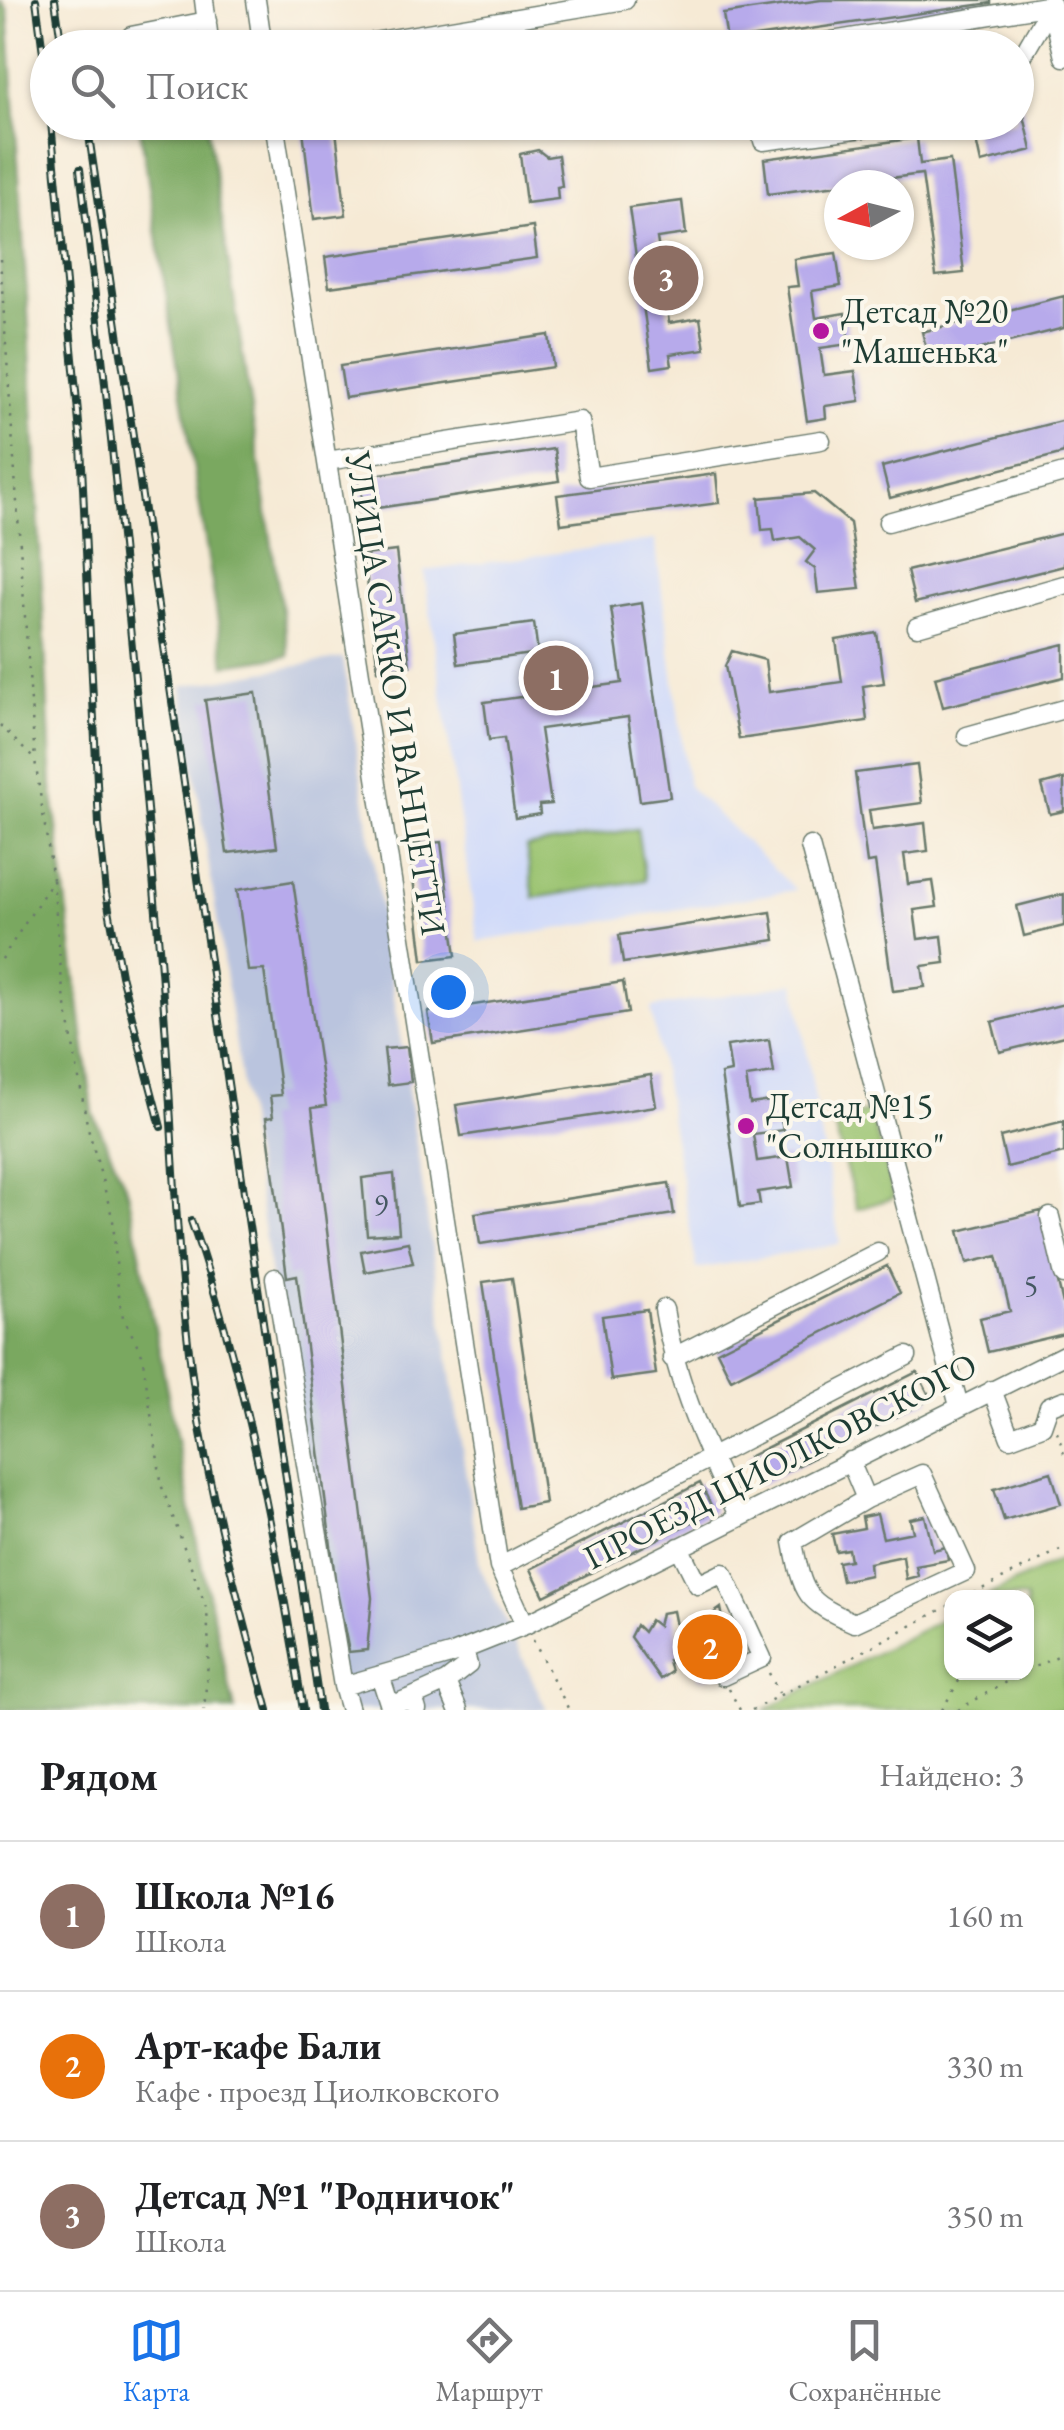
<!DOCTYPE html>
<html lang="ru">
<meta charset="utf-8">
<style>
:root{--surface:#fff;--page:#f6f6f6;--text:#202124;--muted:#757577;--line:#e0e0e0;--accent:#1a73e8}
body{margin:0;font-family:"EB Garamond",serif;background:var(--page);color:var(--text)}
.controls{position:absolute;right:30px;bottom:30px;display:grid;overflow:hidden;border-radius:20px;box-shadow:0 2px 8px #0004}
.controls button{width:90px;height:90px;display:grid;place-items:center;padding:0;border:0;border-bottom:2px solid var(--line);background:var(--surface);color:var(--text);font:50px sans-serif}
.compass{position:absolute;left:824px;top:170px;width:90px;height:90px;border-radius:50%;background:var(--surface);box-shadow:0 2px 8px #0004;rotate:263deg}
.you{position:absolute;left:448px;top:992px;width:35px;height:35px;margin:-25px;border:8px solid #fff;border-radius:50%;background:#1a73e8;box-shadow:0 0 0 15px #1a73e833}
.badge{display:grid;place-items:center;width:65px;height:65px;border-radius:50%;background:var(--accent);color:#fff;font-size:32px;font-weight:700}
.pin{position:absolute;translate:-50% -50%;border:5px solid #fff;box-shadow:0 2px 10px #0006}
.list{margin:0;padding:0;list-style:none}
h2{display:flex;justify-content:space-between;align-items:center;height:130px;margin:0;padding:0 40px;font-size:42px}
h2 small{font-size:32px;font-weight:400;color:var(--muted)}
.list li{display:grid;grid-template-columns:65px 1fr auto;gap:30px;align-items:center;box-sizing:border-box;height:150px;padding:0 40px;border-top:2px solid var(--line)}
.list b{display:block;font-size:38px;white-space:nowrap}
.list p{margin:0;font-size:32px;white-space:nowrap;color:var(--muted)}
.list em{font-size:32px;font-style:normal;color:var(--muted)}
.icon{flex:none;width:55px;height:55px;fill:none;stroke:currentColor;stroke-width:2;stroke-linecap:round;stroke-linejoin:round}
.map{position:relative;flex:none;width:1064px;height:1710px;overflow:hidden}
.search{position:absolute;background:var(--surface);box-shadow:0 2px 8px #0004;left:30px;right:30px;top:30px;height:110px;display:flex;align-items:center;gap:25px;box-sizing:border-box;padding:0 35px;border-radius:55px;color:var(--muted);font-size:38px}
.sheet{height:580px;background:var(--surface)}
nav{display:flex;justify-content:space-around;align-items:center;box-sizing:border-box;height:140px;border-top:2px solid var(--line);background:var(--surface);font-size:28px;color:var(--muted)}
nav a{display:grid;justify-items:center;gap:5px}
nav .on{color:var(--accent)}
.map>svg:first-child{display:block}
.built{fill:#d0daf9}
.industrial{fill:#bac4de}
.green{fill:#99c26e;stroke:#5c8051;stroke-width:2.5}
.forest{fill:#7aa861;stroke:#4c724a;stroke-width:2.5}
.building{fill:#b7aaeb}
.lines{fill:none;stroke-linecap:round;stroke-linejoin:round}
.minor-casing{stroke:#6a7a6c;stroke-width:21}
.path{stroke:#6a7a6c;stroke-width:2.5;stroke-dasharray:2.5 8;stroke-linecap:butt}
.minor{stroke:#fff;stroke-width:18}
.rail-casing{stroke:#1f3d34;stroke-width:8}
.rail{stroke:#fbf7ec;stroke-width:4;stroke-dasharray:11;stroke-linecap:butt}
.poi-dot{fill:#b5179e;stroke:#fbf7ec;stroke-width:4}
.labels{text-anchor:middle;stroke-width:8;stroke-linejoin:round;paint-order:stroke}
.number-label{font-size:30px;fill:#455862}
.poi-label{font-size:35px;fill:#1f3d34;stroke:#fbf7ec;text-anchor:start}
.street-label{font-size:35px;fill:#1f3d34;stroke:#fbf7ec}
</style>
<div class="map">
<svg width="1064" height="1710" viewBox="0 0 1064 1710">
<rect width="100%" height="100%" fill="#fbf7ec"/>
<filter id="ink" filterUnits="userSpaceOnUse"><feTurbulence type="fractalNoise" baseFrequency=".01" numOctaves="2"/><feDisplacementMap in="SourceGraphic" scale="20" xChannelSelector="R" yChannelSelector="G"/><feConvolveMatrix kernelMatrix="1 2 1 2 8 2 1 2 1" color-interpolation-filters="sRGB"/></filter>
<filter id="wash" filterUnits="userSpaceOnUse"><feTurbulence type="fractalNoise" baseFrequency=".0048" numOctaves="4" result="noise"/><feDisplacementMap in="SourceGraphic" scale="40" xChannelSelector="R" yChannelSelector="G"/><feGaussianBlur stdDeviation="2.25" result="paint"/><feColorMatrix in="noise" values="0 0 0 0 0 0 0 0 0 0 0 0 0 0 0 0 0 1.4 0 .05"/><feComposite in="paint" operator="in"/></filter>
<g filter="url(#wash)">
<rect width="100%" height="100%" fill="#f6ead5"/>
<path class="built" d="M655,540L688,786L796,890L478,942L424,571Z
M795,983L840,1244L697,1269L651,1008Z"/>
<path class="industrial" d="M343,658L480,1567L547,1710H340L330,1672L182,686Z"/>
<path class="green" d="M637,829L645,880L534,898L526,847Z
M870,1111L894,1198L857,1209L833,1121Z
M1064,1558V1710H764L951,1615L952,1672H1026V1598L985,1597Z"/>
<path class="forest" d="M0,0L8,10L29,327L52,788L93,1113L128,1192L202,1568L235,1710H0Z
M139,123H207L289,656L225,665Z"/>
<g id="blocks">
<path class="building" d="M821,0H991V3L727,41L723,14Z
M534,38L536,48H485V45Z
M1018,90L1032,150L981,163L972,122H1016Z
M302,122H335L346,215L314,219Z
M917,138L920,164L950,160L964,273L936,276L922,174L768,194L764,159Z
M538,150L547,157L558,155L562,186L557,187L558,199L526,203L520,154Z
M682,201L686,234L657,238L661,265L690,261L695,291L665,295L669,323L700,318L705,349L670,354L672,365L652,368L629,208Z
M533,227L537,258L329,287L325,257Z
M836,253L841,286L812,291L816,318L845,313L849,344L820,348L824,375L855,371L860,401L825,406L826,418L807,421L787,287L798,286L794,259Z
M1064,296V328L930,362L922,332Z
M549,335L553,367L345,398L340,366Z
M1064,420V453L890,498L882,467Z
M554,449L559,481L364,510L359,477Z
M716,474L719,503L561,524L557,495Z
M814,493L850,523L860,589L818,593L815,569L806,562L815,550L800,537L775,541L773,529L762,530L759,498Z
M1064,533V566L915,603L907,571Z
M396,551L410,666L378,670L364,555Z
M642,603L670,797L640,801L628,717L540,729L551,804L539,805L540,814L515,818L504,738L489,740L484,702L622,683L611,608Z
M534,623L538,653L458,664L454,634Z
M877,633L884,683L863,686L867,721L739,739L725,666L732,651L765,660L769,692L842,682L836,640Z
M1064,644V677L943,707L935,677Z
M256,693L277,847L227,853L205,700Z
M917,765L922,803L869,810L872,830L925,823L928,851L904,854L908,884L933,881L937,907L914,910L918,939L942,936L945,963L922,966L925,987L893,991L875,862L867,863L855,773Z
M1064,779V811L1050,814L1042,785Z
M441,842L456,956L423,960L409,845Z
M293,881L326,1106L312,1108L372,1598L367,1650L349,1652L336,1586L297,1275L287,1277L266,1118L273,1117L270,1096L281,1095L264,970L248,971L237,890Z
M1064,894V926L1024,936L1017,906Z
M771,912L775,940L623,963L619,935Z
M623,982L628,1013L433,1043L428,1012Z
M1064,1004V1036L1000,1052L992,1022Z
M769,1040L774,1073L746,1077L750,1104L778,1100L783,1130L753,1134L757,1161L788,1157L793,1187L758,1192L760,1204L740,1207L721,1074L731,1072L727,1046Z
M407,1047L411,1082L388,1085L384,1049Z
M651,1075L656,1106L461,1136L456,1105Z
M1064,1121V1153L1007,1167L1000,1137Z
M394,1174L399,1233L367,1235L362,1178Z
M669,1183L674,1214L480,1244L475,1213Z
M1041,1211L1064,1308V1334L988,1352L980,1318L1010,1311L997,1256L967,1263L959,1231Z
M408,1242L413,1263L365,1272L361,1251Z
M887,1266L900,1293L731,1379L717,1351Z
M512,1278L545,1503L517,1508L483,1282Z
M647,1310L656,1374L611,1380L602,1316Z
M917,1372L931,1399L761,1484L748,1457Z
M1051,1472L1061,1504L1004,1520L994,1489Z
M700,1483L714,1511L544,1596L531,1569Z
M877,1514L883,1538L913,1532L910,1519L925,1516L933,1550L946,1547L948,1560L916,1566L918,1576L906,1579L903,1556L869,1563L870,1575L842,1581L838,1562L850,1560L848,1549L836,1551L832,1534L864,1528L862,1517Z
M721,1608L728,1645L739,1644L742,1659L708,1663L712,1677L699,1678L695,1656L668,1660L671,1672L660,1679L630,1637L636,1625L643,1632L650,1620L658,1626L661,1613L673,1611L678,1636L709,1630L707,1618Z"/>
</g>
</g>
<g filter="url(#ink)">
<use href="#blocks" fill-opacity="0" stroke="#6a7a6c" stroke-width="2.5"/>
<g class="lines">
<g class="minor-casing">
<path id="minor" d="M204,0L210,48
M256,0L263,48
M1051,4L1064,57
M133,48L131,36L207,21
M337,48L625,0
M789,48L1052,5
M1016,67L1052,5
M274,122L499,1567L525,1625
M760,122L763,141L910,122
M327,461L580,421L589,477L821,440
M888,522L1064,473
M917,627L1064,585
M967,736L1064,709
M810,846L959,1406
M1050,1217L1064,1275
M275,1278L343,1686
M664,1309C676,1383 706,1450 739,1517
M672,1358L878,1252
M992,1390L1010,1438L1042,1426L1049,1406L1064,1400
M850,1461L866,1499L922,1474L966,1571L854,1623C805,1601 803,1595 793,1542L866,1499
M679,1547L698,1585L723,1573L762,1658L723,1676
M499,1567L907,1356
M380,1675L390,1706L413,1697
M350,1710L343,1686L450,1655L525,1625L1064,1355
M417,1710L413,1697L446,1682
M458,1710L446,1682L468,1665L464,1650"/>
</g>
<path class="path" d="M0,259L35,760
M0,725L35,760L53,880L0,962
M53,880L62,983L87,1124L113,1220L118,1289L123,1317L142,1354L162,1487L207,1610L209,1650L204,1710
M1057,1431L1064,1454
M964,1598L1064,1548
M533,1640L569,1710
M1026,1671L1064,1653
M769,1673L779,1693
M729,1689L740,1710
M752,1710L952,1604
M942,1710L964,1672
M958,1710L1023,1672"/>
<use href="#minor" class="minor"/>
<g class="rail-casing">
<path id="rail" d="M36,0L48,91
M55,0L62,48
M51,122L81,445L99,825L106,893L121,975L161,1127
M87,122L320,1710
M80,169C112,428 137,687 159,947C172,1089 173,1233 192,1375C207,1489 238,1600 268,1710
M191,1221C247,1380 276,1544 303,1710"/>
</g>
<use href="#rail" class="rail"/>
</g>
</g>
<g class="poi-dot">
<circle cx="821" cy="331" r="10"/>
<circle cx="746" cy="1126" r="10"/>
</g>
<g class="labels">
<g class="number-label">
<text x="381" y="1215">9</text>
<text x="1031" y="1296">5</text>
</g>
<g class="poi-label">
<text x="841" y="323">Детсад №20<tspan x="841" dy="40">"Машенька"</tspan></text>
<text x="766" y="1118">Детсад №15<tspan x="766" dy="40">"Солнышко"</tspan></text>
</g>
<g class="street-label">
<text transform="translate(396 693) rotate(81)" y="12">УЛИЦА САККО И ВАНЦЕТТИ</text>
<text transform="translate(780 1461) rotate(-27)" y="12">ПРОЕЗД ЦИОЛКОВСКОГО</text>
</g>
</g>
</svg>
<div class="controls">
<button><svg class="icon" aria-label="layers" viewBox="0 0 24 24"><path d="M12 4l9 5-9 5-9-5zM3 14l9 5 9-5"/></svg></button>
</div>
<svg class="compass" viewBox="-18 -18 36 36"><path d="M0-13l5 13h-10z" fill="#e53935"/><path d="M0 13l5-13h-10z" fill="#757577"/></svg>
<div class="you"></div>
<div class="pin badge" style="left:556px;top:678px;background:#8d6e63">1</div>
<div class="pin badge" style="left:710px;top:1647px;background:#e8710a">2</div>
<div class="pin badge" style="left:666px;top:278px;background:#8d6e63">3</div>
<div class="search"><svg class="icon" aria-label="search" viewBox="0 0 24 24"><circle cx="10" cy="10" r="6"/><path d="M15 15l6 6"/></svg>Поиск</div>
</div>
<section class="sheet">
<h2>Рядом<small>Найдено: 3</small></h2>
<ul class="list">
<li><span class="badge" style="background:#8d6e63">1</span><div><b>Школа №16</b><p>Школа</p></div><em>160 m</em></li>
<li><span class="badge" style="background:#e8710a">2</span><div><b>Арт-кафе Бали</b><p>Кафе · проезд Циолковского</p></div><em>330 m</em></li>
<li><span class="badge" style="background:#8d6e63">3</span><div><b>Детсад №1 &quot;Родничок&quot;</b><p>Школа</p></div><em>350 m</em></li>
</ul>
</section>
<nav>
<a class="on"><svg class="icon" aria-label="map" viewBox="0 0 24 24"><path d="M3 6l6-2 6 2 6-2v14l-6 2-6-2-6 2zM9 4v14M15 6v14"/></svg>Карта</a>
<a><svg class="icon" aria-label="directions" viewBox="0 0 24 24"><path d="M12 3l9 9-9 9-9-9zM9 14v-3h6M13 9l2 2-2 2"/></svg>Маршрут</a>
<a><svg class="icon" aria-label="saved" viewBox="0 0 24 24"><path d="M7 4h10v16l-5-4-5 4z"/></svg>Сохранённые</a>
</nav>
